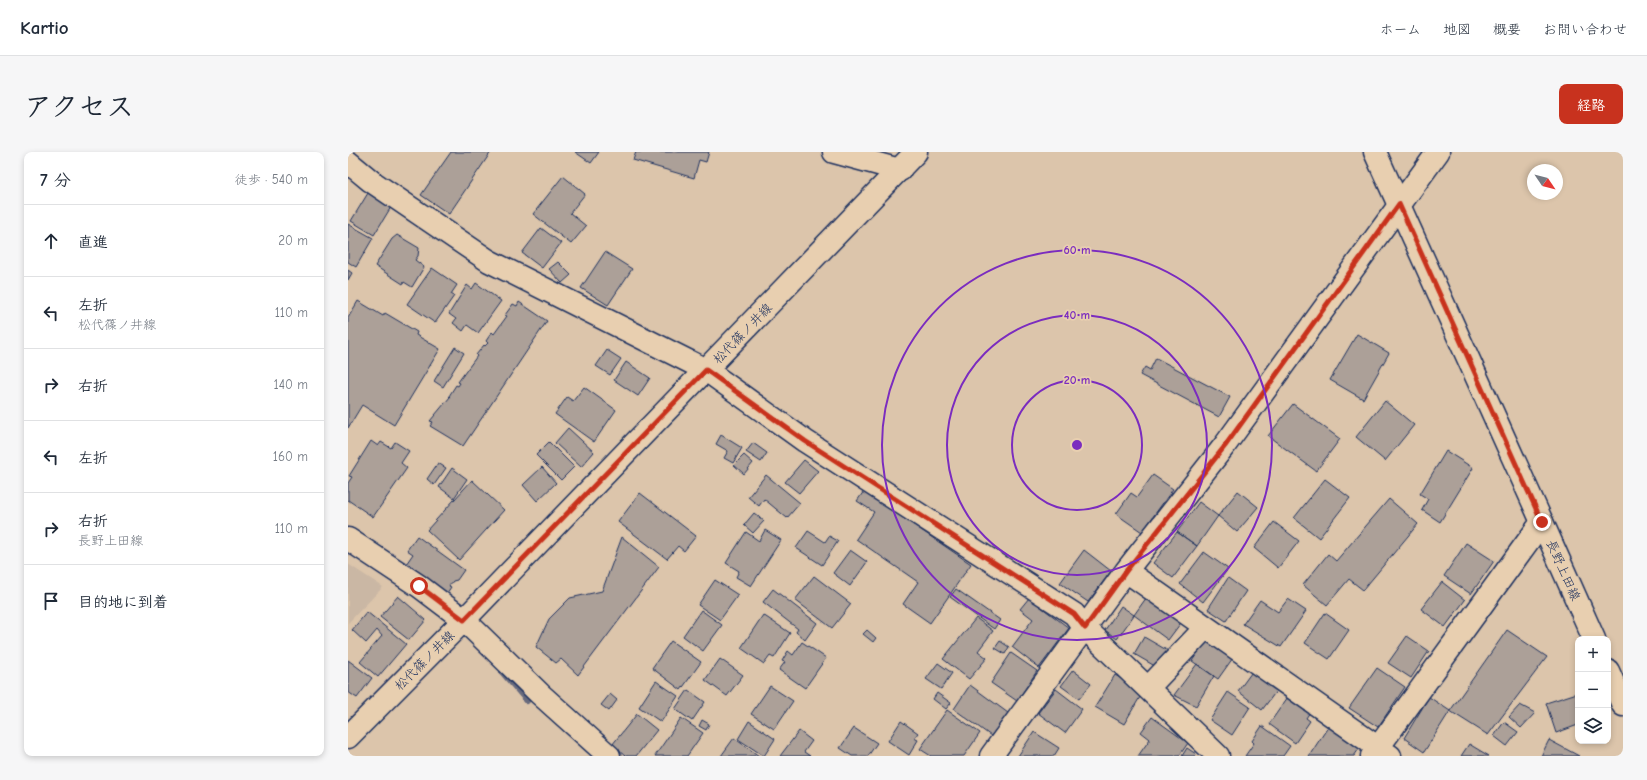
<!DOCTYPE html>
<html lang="ja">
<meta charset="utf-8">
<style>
:root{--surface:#fff;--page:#f6f6f7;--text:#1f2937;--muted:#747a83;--line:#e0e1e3;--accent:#c8321e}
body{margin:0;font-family:"Comic Neue","Klee One",sans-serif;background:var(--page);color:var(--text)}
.controls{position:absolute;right:12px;bottom:12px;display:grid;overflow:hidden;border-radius:8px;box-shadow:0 2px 6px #0003}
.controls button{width:36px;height:36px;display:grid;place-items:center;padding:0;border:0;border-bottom:1px solid var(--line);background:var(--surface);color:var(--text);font:20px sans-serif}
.compass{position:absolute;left:1179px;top:12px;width:36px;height:36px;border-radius:50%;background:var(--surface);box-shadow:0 2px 6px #0003;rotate:125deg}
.stop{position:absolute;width:12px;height:12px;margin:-9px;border:3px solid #c8321e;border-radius:50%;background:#fff}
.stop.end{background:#c8321e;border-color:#fff;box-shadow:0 1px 4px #0008}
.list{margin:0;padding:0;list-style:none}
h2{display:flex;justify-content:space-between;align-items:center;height:52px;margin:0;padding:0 16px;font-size:17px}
h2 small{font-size:13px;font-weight:400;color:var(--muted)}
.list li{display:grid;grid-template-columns:26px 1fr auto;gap:12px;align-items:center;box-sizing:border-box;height:72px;padding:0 16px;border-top:1px solid var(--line)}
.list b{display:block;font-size:15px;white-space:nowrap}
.list p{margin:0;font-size:13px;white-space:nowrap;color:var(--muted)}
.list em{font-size:13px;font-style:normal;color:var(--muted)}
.icon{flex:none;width:22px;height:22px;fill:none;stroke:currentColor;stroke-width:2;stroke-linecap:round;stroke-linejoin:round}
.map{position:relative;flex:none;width:1275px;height:604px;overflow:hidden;border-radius:8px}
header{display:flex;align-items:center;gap:24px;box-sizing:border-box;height:56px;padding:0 20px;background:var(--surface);border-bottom:1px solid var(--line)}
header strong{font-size:19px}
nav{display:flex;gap:22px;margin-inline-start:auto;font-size:14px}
.intro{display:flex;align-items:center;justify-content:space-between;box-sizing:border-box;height:96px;padding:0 24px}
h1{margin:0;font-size:28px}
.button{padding:10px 18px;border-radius:8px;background:var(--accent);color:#fff;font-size:14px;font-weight:700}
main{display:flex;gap:24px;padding:0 24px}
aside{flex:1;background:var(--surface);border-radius:8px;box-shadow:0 2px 6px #0003}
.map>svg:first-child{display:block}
.built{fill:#cab7a4}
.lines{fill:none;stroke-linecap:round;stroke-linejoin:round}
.stream{stroke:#676a7d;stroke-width:6}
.building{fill:#aca098;stroke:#1b2f5e}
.street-casing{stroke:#1b2f5e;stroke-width:25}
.secondary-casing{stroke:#1b2f5e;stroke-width:25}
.primary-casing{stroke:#1b2f5e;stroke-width:25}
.street{stroke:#e8cfb0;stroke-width:22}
.secondary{stroke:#e8cfb0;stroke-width:22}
.primary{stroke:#e8cfb0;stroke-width:22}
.route{stroke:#c8321e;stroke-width:5}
.ring{fill:none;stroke:#7b2cbf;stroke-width:2}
.labels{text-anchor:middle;stroke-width:3.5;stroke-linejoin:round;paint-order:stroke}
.street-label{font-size:13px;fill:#1b2f5e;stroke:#e8cfb0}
.centre{fill:#7b2cbf;stroke:#e8cfb0;stroke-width:2}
.ring-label{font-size:12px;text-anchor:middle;font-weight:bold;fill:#7b2cbf;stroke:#e8cfb0;stroke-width:3.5;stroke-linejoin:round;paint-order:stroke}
</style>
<header>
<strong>Kartio</strong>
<nav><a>ホーム</a><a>地図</a><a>概要</a><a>お問い合わせ</a></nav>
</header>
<div class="intro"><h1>アクセス</h1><a class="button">経路</a></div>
<main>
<aside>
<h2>7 分<small>徒歩 · 540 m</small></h2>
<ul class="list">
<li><svg class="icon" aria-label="ahead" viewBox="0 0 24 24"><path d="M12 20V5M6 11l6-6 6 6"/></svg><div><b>直進</b></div><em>20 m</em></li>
<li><svg class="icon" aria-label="left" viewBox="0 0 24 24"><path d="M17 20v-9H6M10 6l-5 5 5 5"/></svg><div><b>左折</b><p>松代篠ノ井線</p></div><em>110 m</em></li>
<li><svg class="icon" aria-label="right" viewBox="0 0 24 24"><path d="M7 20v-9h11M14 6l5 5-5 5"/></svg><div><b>右折</b></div><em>140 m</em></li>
<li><svg class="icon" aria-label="left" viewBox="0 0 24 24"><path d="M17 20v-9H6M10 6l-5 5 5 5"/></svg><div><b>左折</b></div><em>160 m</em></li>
<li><svg class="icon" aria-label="right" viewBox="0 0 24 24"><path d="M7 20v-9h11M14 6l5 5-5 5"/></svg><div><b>右折</b><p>長野上田線</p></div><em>110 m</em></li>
<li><svg class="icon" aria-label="arrive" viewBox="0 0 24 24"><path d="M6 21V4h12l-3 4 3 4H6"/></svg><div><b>目的地に到着</b></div></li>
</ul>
</aside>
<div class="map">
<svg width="1275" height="604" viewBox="0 0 1275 604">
<rect width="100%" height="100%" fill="#dcc5ab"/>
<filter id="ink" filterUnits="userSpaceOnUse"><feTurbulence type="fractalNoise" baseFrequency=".025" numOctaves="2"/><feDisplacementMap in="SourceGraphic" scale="8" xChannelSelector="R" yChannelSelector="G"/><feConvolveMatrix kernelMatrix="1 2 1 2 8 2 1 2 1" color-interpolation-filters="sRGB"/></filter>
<g filter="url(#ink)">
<path class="built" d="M0,412L35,435L0,471Z"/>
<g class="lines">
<path class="stream" d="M154,520L179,549"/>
</g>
<path class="building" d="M103,0H143L101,62L73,43Z
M227,0H251L243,11Z
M288,0H361L358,10L351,8L346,26L285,8Z
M215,24L237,42L222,61L238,74L223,92L185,62Z
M20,41L43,55L26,83L3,69Z
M0,72L25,86L8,115L0,110Z
M193,76L213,91L194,116L174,101Z
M49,83L71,96L70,104L67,108L76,115L64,135L56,130L55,132L27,114L44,87Z
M257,100L284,117L260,153L233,136Z
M210,110L223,123L214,131L201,117Z
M84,116L109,133L103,142L106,144L87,171L59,152Z
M0,118L4,121L0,128Z
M128,131L153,149L130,181L119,173L115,179L105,171L108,167L101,162L119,133L124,137Z
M10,149L35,164L37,161L69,180L68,183L92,197L46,273L14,253L0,276V166Z
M171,150L199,169L115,294L82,274L85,270L82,269L102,245L101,244L108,233L110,234L112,231L110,230L129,204L128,203L136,193L137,194L140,191L138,189L144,180L146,182L159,164L157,163L165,152L169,154Z
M1009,182L1041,201L1015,247L982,228Z
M107,195L116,201L95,235L86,229Z
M259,198L273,207L262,223L248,214Z
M808,206L882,245L871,265L792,223L797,215L802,218Z
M278,210L302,226L290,244L266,228Z
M236,235L268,258L246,290L207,262L219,245L225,249Z
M1037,249L1066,273L1037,309L1008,285Z
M945,252L992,287L968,319L920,284Z
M220,276L246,300L233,315L207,291Z
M373,283L394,296L385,311L376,306L380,299L368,292Z
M23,289L30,294L33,290L43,296L47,290L61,299L53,311L59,316L25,365L0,348V331L4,325L1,324Z
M201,290L226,315L213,328L188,303Z
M405,291L419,301L413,310L398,300Z
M1098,299L1125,316L1092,370L1074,358L1080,347L1072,342Z
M396,303L405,311L396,322L386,313Z
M456,308L470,319L451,341L437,330Z
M90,311L98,316L86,333L79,327Z
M194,315L208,331L189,349L175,333Z
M104,316L119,327L106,346L91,335Z
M418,323L452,351L439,366L416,347L411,354L400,345Z
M805,323L825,337L794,380L768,362L783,341L789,345Z
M977,327L1002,346L971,386L946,366Z
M124,328L156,358L111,408L79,378Z
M521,332L559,357L554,365L623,412L582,471L555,452L570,430L508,387L526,360L509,349Z
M890,339L910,355L889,380L870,364Z
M292,341L348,384L336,399L330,394L319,407L270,370Z
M1041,347L1070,372L1015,438L1001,427L979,453L955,433L980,402L988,409Z
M851,350L870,364L849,394L829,380Z
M406,361L416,369L405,381L396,373Z
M926,370L951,389L930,416L906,396Z
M417,378L433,388L403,434L388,425L391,419L378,411L398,380L411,389Z
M460,379L477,390L481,384L490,389L474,413L448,396Z
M829,380L849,394L825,426L805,411Z
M69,384L116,418L109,428L105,429L101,434L103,435L97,444L56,415L65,402L59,398Z
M274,385L311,415L230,523L213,507L208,511L188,495L201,467L222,446L254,439Z
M1118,391L1146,409L1123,442L1096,424Z
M502,398L519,410L502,434L485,421Z
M736,398L763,419L740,450L712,431Z
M856,400L880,417L855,450L832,432Z
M466,424L503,452L484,476L447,448Z
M880,426L898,439L878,469L860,457Z
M367,428L390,443L372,468L350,453Z
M1094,430L1117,448L1097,475L1073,457Z
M425,437L469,471L457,488L448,480L450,477L415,450Z
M608,437L652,468L646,477L602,445Z
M801,442L835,468L820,488L786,463Z
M50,444L78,468L61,488L32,465Z
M681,446L721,476L691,516L664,495L685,467L672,457Z
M940,447L958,459L933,495L895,472L912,448L930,460Z
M773,454L786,463L769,487L757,478Z
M353,458L374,473L355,499L335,484Z
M19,460L58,492L30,525L12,510L34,484L29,478L18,491L4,478Z
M977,461L1001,478L981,507L957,491Z
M415,463L442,481L426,506L422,504L416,512L393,496Z
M628,466L645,479L630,499L639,506L621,527L595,507Z
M519,478L528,486L525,490L515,482Z
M1159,478L1199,505L1140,583L1102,559Z
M1059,484L1081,499L1063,526L1040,511Z
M796,485L822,500L812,517L786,502Z
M861,485L887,503L870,527L844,509Z
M323,489L353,510L333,538L304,516Z
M652,489L661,495L657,502L647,496Z
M454,490L478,506L457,536L431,518L437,510L434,509L440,499L445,503Z
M663,501L689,519L669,549L643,531Z
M372,507L395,523L379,544L357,528Z
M0,508L24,526L9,546L0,540Z
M590,511L604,521L593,537L578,527Z
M849,512L866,524L848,554L826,543Z
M1029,516L1057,535L1030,575L1001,556Z
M906,517L932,534L914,558L890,539Z
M725,518L743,532L731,547L713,534Z
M767,523L795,540L776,572L747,555Z
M308,529L330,544L313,570L291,555Z
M622,533L660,561L643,584L606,557Z
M422,534L445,549L426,577L403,562Z
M708,537L734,557L717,581L690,561Z
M340,538L357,550L344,569L327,557Z
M880,540L902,555L884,583L862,568Z
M589,541L603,551L598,557L585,547Z
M1229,541L1230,573L1208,581L1198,551Z
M262,542L269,548L261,559L253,553Z
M942,542L964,557L958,566L962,569L947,591L921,572Z
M1081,545L1102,559L1076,600L1056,586Z
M1172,553L1187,561L1173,576L1161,565Z
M599,558L632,581L616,604H583L572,597Z
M289,562L309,578L288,604H277L264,593Z
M804,565L840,591L831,604H790L802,587L793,580Z
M333,566L355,581L339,604H307Z
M354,568L361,572L358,578L351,574Z
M401,569L427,587L416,604L390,587Z
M553,569L570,581L566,586L570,588L561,603L540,589Z
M984,569L1016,590L1006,604H961Z
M1156,570L1170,580L1159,594L1146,584Z
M914,574L942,594L935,604H897L906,591L904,589Z
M506,576L529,591L520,604H504L492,596Z
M451,579L464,589L456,600L462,604H432Z
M686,580L711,596L706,604H670Z
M386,586L411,604H373Z
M1201,588L1231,604H1193Z
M1121,592L1141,604H1113Z
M839,596L848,602L847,604H834Z"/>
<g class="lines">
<g class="street-casing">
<path id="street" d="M486,0L552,18
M0,10L23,29L141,109L358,218L457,289L726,462L737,476L870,604
M0,387L71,434L116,468L192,542L261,604
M778,419L1042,604
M800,536L858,475
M643,604L778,419L877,293L1090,0
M1024,604L1194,370"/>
</g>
<g class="secondary-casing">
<path id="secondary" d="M0,585L116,468L568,0"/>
</g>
<g class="primary-casing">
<path id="primary" d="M1027,0L1194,370L1246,487
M1260,519L1275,553"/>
</g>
<use href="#street" class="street"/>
<use href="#secondary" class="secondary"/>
<use href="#primary" class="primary"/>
</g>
</g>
<g class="lines" filter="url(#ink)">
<path class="route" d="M71,434L116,468L358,218L457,289L726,462L737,476L778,419L877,294L1051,52L1194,370"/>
</g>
<g class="ring">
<circle cx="729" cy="293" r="65"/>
<circle cx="729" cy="293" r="130"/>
<circle cx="729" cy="293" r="195"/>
</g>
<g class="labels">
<g class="street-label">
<text transform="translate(394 181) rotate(-46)" y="5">松代篠ノ井線</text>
<text transform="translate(1216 418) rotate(66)" y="5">長野上田線</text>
<text transform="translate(76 508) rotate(-45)" y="5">松代篠ノ井線</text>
</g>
</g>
<circle cx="729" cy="293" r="6" class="centre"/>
<g class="ring-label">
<text x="729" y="102">60 m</text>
<text x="729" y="167">40 m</text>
<text x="729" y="232">20 m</text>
</g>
</svg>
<div class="controls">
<button>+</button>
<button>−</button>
<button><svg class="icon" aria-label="layers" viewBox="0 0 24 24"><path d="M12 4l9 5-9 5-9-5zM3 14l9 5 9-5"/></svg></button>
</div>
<svg class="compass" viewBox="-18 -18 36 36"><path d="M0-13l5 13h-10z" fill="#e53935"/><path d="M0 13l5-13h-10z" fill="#747a83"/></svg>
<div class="stop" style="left:71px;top:434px"></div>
<div class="stop end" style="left:1194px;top:370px"></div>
</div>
</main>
